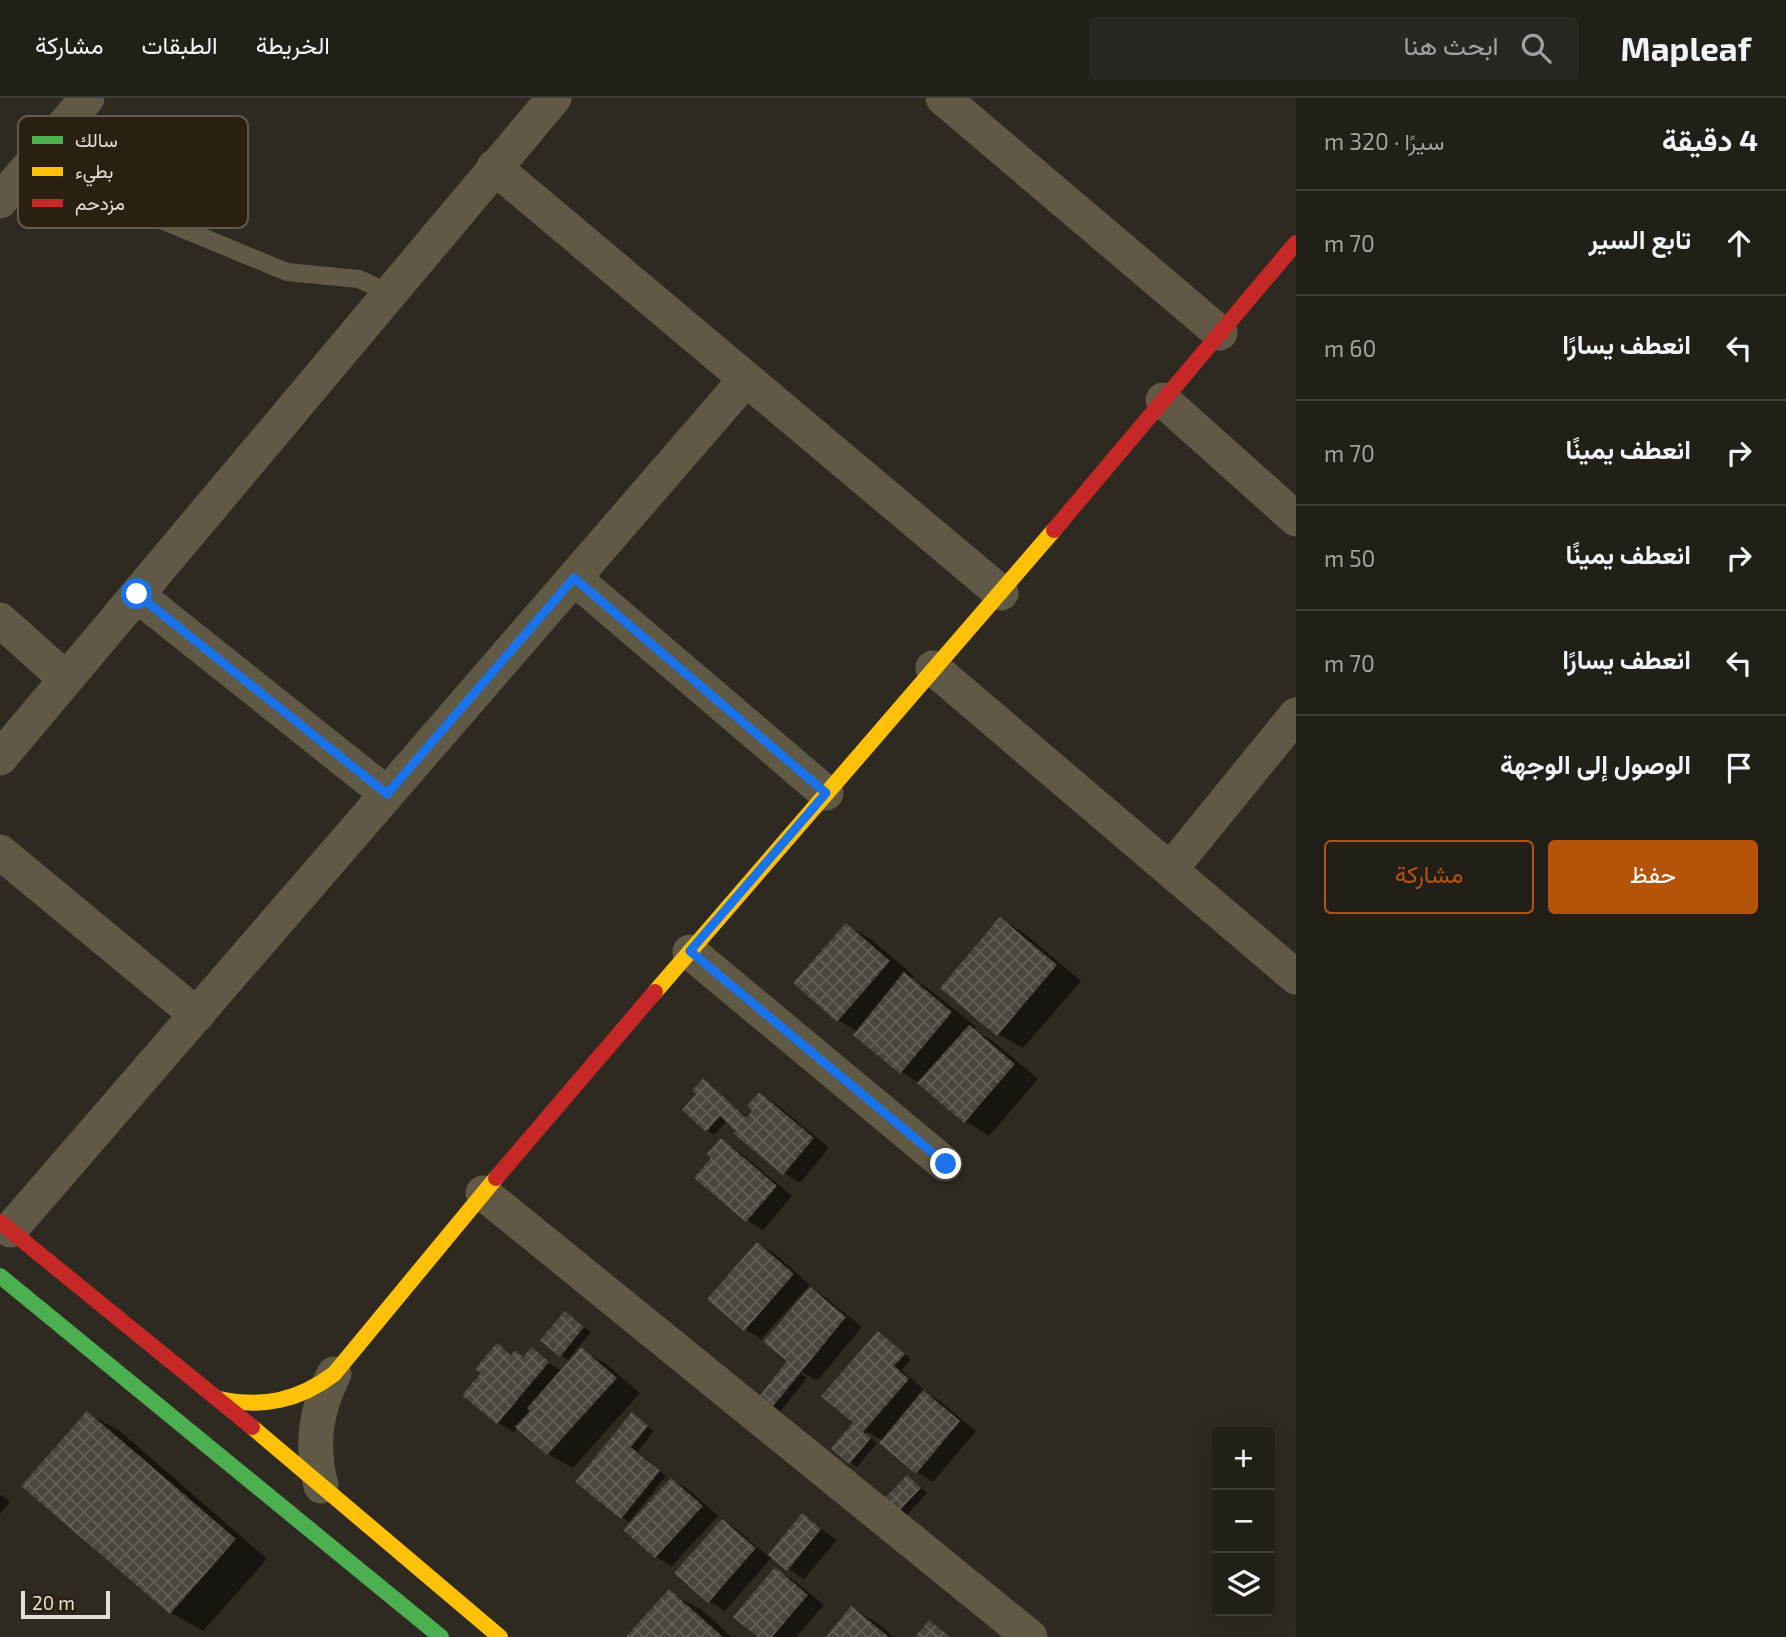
<!DOCTYPE html>
<html lang="ar">
<meta charset="utf-8">
<style>
:root{--surface:#221f19;--page:#2a2722;--text:#f1f3f6;--muted:#a2a2a2;--line:#3f3d38;--accent:#b45309}
body{margin:0;font-family:"Exo 2",Vazirmatn,sans-serif;background:var(--page);color:var(--text);direction:rtl}
.controls{position:absolute;right:21px;bottom:21px;display:grid;overflow:hidden;border-radius:7px;box-shadow:0 7px 28px #0002}
.controls button{width:63px;height:63px;display:grid;place-items:center;padding:0;border:0;border-bottom:2px solid var(--line);background:var(--surface);color:var(--text);font:35px sans-serif}
.scale{position:absolute;left:21px;bottom:18px;width:89px;box-sizing:border-box;padding-left:7px;border:4px solid #e4ded5;border-top:0;font-size:19px;line-height:24px;white-space:nowrap;color:#e4ded5;-webkit-text-stroke:5px #292012;paint-order:stroke}
.stop{position:absolute;width:21px;height:21px;margin:-16px;border:5px solid #1a73e8;border-radius:50%;background:#fff}
.stop.end{background:#1a73e8;border-color:#fff;box-shadow:0 2px 7px #0008}
.list{margin:0;padding:0;list-style:none}
h2{display:flex;justify-content:space-between;align-items:center;height:91px;margin:0;padding:0 28px;font-size:30px}
h2 small{font-size:23px;font-weight:400;color:var(--muted)}
.list li{display:grid;grid-template-columns:46px 1fr auto;gap:21px;align-items:center;box-sizing:border-box;height:105px;padding:0 28px;border-top:2px solid var(--line)}
.list b{display:block;font-size:26px;white-space:nowrap}
.list em{font-size:23px;font-style:normal;color:var(--muted)}
.actions{display:flex;gap:14px;padding:21px 28px}
.actions a{flex:1;padding:16px 0;border:2px solid var(--accent);border-radius:7px;text-align:center;font-size:24px;color:var(--accent)}
.actions .main{background:var(--accent);color:#fff}
.icon{flex:none;width:38px;height:38px;fill:none;stroke:currentColor;stroke-width:2;stroke-linecap:round;stroke-linejoin:round}
.map{position:relative;flex:none;width:1296px;height:1539px;overflow:hidden;direction:ltr}
header{display:flex;align-items:center;gap:42px;box-sizing:border-box;height:98px;padding:0 35px;background:var(--surface);border-bottom:2px solid var(--line)}
header strong{font-size:33px}
nav{display:flex;gap:38px;margin-inline-start:auto;font-size:24px}
.search{width:490px;height:63px;background:var(--page);display:flex;align-items:center;gap:18px;box-sizing:border-box;padding:0 24px;border-radius:7px;color:var(--muted);font-size:26px}
main{display:flex}
aside{flex:1;background:var(--surface)}
.map>svg:first-child{display:block}
.shadow{fill:#0007}
.building{fill:url(#building-cross-hatch)}
.lines{fill:none;stroke-linecap:round;stroke-linejoin:round}
.lane{stroke:#5f5946;stroke-width:18}
.street{stroke:#5f5946;stroke-width:35}
.fast{stroke:#4caf50;stroke-width:16}
.slow{stroke:#ffc107;stroke-width:16}
.jam{stroke:#c62828;stroke-width:16}
.route{stroke:#1a73e8;stroke-width:9}
.key{fill:#292012;stroke:#61594c;stroke-width:2}
.key-label{font-size:19px;fill:#e4ded5}
</style>
<header>
<strong>Mapleaf</strong>
<div class="search"><svg class="icon" aria-label="search" viewBox="0 0 24 24"><circle cx="10" cy="10" r="6"/><path d="M15 15l6 6"/></svg>ابحث هنا</div>
<nav><a>الخريطة</a><a>الطبقات</a><a>مشاركة</a></nav>
</header>
<main>
<aside>
<h2>4 دقيقة<small>سيرًا · 320 m</small></h2>
<ul class="list">
<li><svg class="icon" aria-label="ahead" viewBox="0 0 24 24"><path d="M12 20V5M6 11l6-6 6 6"/></svg><div><b>تابع السير</b></div><em>70 m</em></li>
<li><svg class="icon" aria-label="left" viewBox="0 0 24 24"><path d="M17 20v-9H6M10 6l-5 5 5 5"/></svg><div><b>انعطف يسارًا</b></div><em>60 m</em></li>
<li><svg class="icon" aria-label="right" viewBox="0 0 24 24"><path d="M7 20v-9h11M14 6l5 5-5 5"/></svg><div><b>انعطف يمينًا</b></div><em>70 m</em></li>
<li><svg class="icon" aria-label="right" viewBox="0 0 24 24"><path d="M7 20v-9h11M14 6l5 5-5 5"/></svg><div><b>انعطف يمينًا</b></div><em>50 m</em></li>
<li><svg class="icon" aria-label="left" viewBox="0 0 24 24"><path d="M17 20v-9H6M10 6l-5 5 5 5"/></svg><div><b>انعطف يسارًا</b></div><em>70 m</em></li>
<li><svg class="icon" aria-label="arrive" viewBox="0 0 24 24"><path d="M6 21V4h12l-3 4 3 4H6"/></svg><div><b>الوصول إلى الوجهة</b></div></li>
</ul>
<div class="actions"><a class="main">حفظ</a><a>مشاركة</a></div>
</aside>
<div class="map">
<svg width="1296" height="1539" viewBox="0 0 1296 1539">
<defs>
<pattern id="building-cross-hatch" width="8" height="8" patternUnits="userSpaceOnUse" patternTransform="scale(1.75)"><rect width="8" height="8" fill="#4a453f"/><path d="M0 0l8 8M0 8l8-8" fill="none" stroke="#645f5a"/></pattern>
</defs>
<rect width="100%" height="100%" fill="#2e2921"/>
<path class="shadow" d="M1001,821L1025,836L1081,883L1023,950L998,936Z
M846,827L871,841L914,878L912,881L929,891L976,929L973,932L993,943L1038,981L989,1038L965,1023L920,985L901,974L858,934L838,922Z
M704,983L748,1021L755,1013L759,996L776,1006L829,1050L800,1085L784,1075L727,1023L714,1037L707,1032L698,996Z
M721,1042L737,1052L792,1098L763,1132L747,1122L714,1060Z
M758,1146L774,1155L810,1187L761,1241L745,1231Z
M810,1191L826,1200L862,1229L817,1283L802,1274L801,1276L807,1280L779,1315L771,1311L789,1263Z
M565,1215L591,1234L568,1262L561,1257Z
M878,1235L911,1261L902,1272L924,1292L923,1293L940,1303L976,1333L933,1384L917,1374L883,1343L866,1333L865,1335L877,1345L857,1369L850,1364L855,1324Z
M497,1248L514,1257L516,1255L525,1260L532,1252L550,1263L542,1258L541,1261L562,1273L582,1252L606,1266L640,1295L573,1370L548,1356L518,1329L514,1334L498,1325Z
M87,1315L120,1333L267,1461L203,1533L171,1515Z
M639,1321L654,1333L638,1353L666,1378L629,1424L577,1384Z
M907,1379L927,1395L902,1422L894,1417Z
M672,1382L688,1391L718,1418L672,1468L656,1459Z
M0,1396L10,1404L0,1416Z
M802,1417L837,1442L804,1481L772,1459L725,1513L709,1503L722,1423L738,1432L769,1459Z
M776,1472L792,1481L824,1507L796,1539H760Z
M669,1494L702,1512L732,1539H629Z
M851,1510L876,1524L894,1539H828Z"/>
<path class="building" d="M1000,819L1057,867L997,938L940,890Z
M846,825L890,863L837,924L793,885Z
M904,874L952,914L900,976L853,937Z
M969,927L1015,966L964,1025L917,985Z
M703,980L746,1020L752,1013L747,1008L759,994L814,1040L783,1077L733,1035L736,1033L720,1018L706,1034L682,1012L696,996L692,993Z
M721,1040L777,1088L746,1124L694,1080L711,1060L707,1056Z
M757,1144L794,1176L744,1233L707,1201Z
M810,1189L846,1219L770,1312L757,1301L787,1263L763,1244Z
M565,1213L584,1229L560,1259L540,1242Z
M878,1233L905,1256L894,1268L909,1281L863,1334L871,1340L849,1366L831,1350L853,1325L821,1298Z
M497,1245L511,1257L515,1252L523,1259L532,1249L549,1264L497,1326L462,1297L481,1275L475,1271Z
M581,1249L617,1280L547,1357L515,1329L530,1313L527,1310Z
M923,1292L960,1323L916,1376L879,1345Z
M87,1313L236,1441L170,1516L21,1388Z
M632,1314L648,1328L631,1349L660,1373L621,1421L575,1384Z
M907,1377L921,1390L893,1419L879,1406Z
M671,1380L703,1408L655,1460L623,1432Z
M802,1415L821,1431L787,1473L768,1457Z
M722,1421L756,1450L708,1505L674,1475Z
M775,1469L808,1497L772,1539H758L733,1519Z
M669,1491L723,1539H626Z
M851,1508L889,1539H826Z
M929,1522L945,1535L950,1539H915Z"/>
<g class="lines">
<path class="lane" d="M18,88L50,82H70L109,90L126,103L161,122L287,174L359,181L389,195"/>
<path class="street" d="M943,0L1220,235
M494,69L1001,495
M0,103L87,0
M1163,302L1296,421
M574,480L826,695
M137,497L387,696
M0,522L66,581
M933,570L1296,879
M0,660L554,0
M0,754L197,917
M1170,772L1296,617
M690,854L945,1066
M483,1095L1030,1539
M10,1132L746,281
M321,1388C311,1347 315,1313 334,1276"/>
<path class="fast" d="M0,1178L441,1539"/>
<path class="slow" d="M655,894L1054,432
M219,1301C263,1310 298,1303 334,1276L496,1080
M252,1329L500,1539"/>
<path class="jam" d="M1054,432L1296,145
M496,1080L655,894
M0,1124L252,1329"/>
</g>
<g class="lines">
<path class="route" d="M137,496L387,696L574,480L826,695L690,853L946,1066"/>
</g>
<rect x="18" y="18" width="230" height="112" rx="10" class="key"/>
<rect x="32" y="38" width="31" height="8" fill="#4caf50"/>
<rect x="32" y="69" width="31" height="9" fill="#ffc107"/>
<rect x="32" y="101" width="31" height="8" fill="#c62828"/>
<g class="key-label">
<text x="75" y="49">سالك</text>
<text x="75" y="80">بطيء</text>
<text x="75" y="112">مزدحم</text>
</g>
</svg>
<div class="controls">
<button>+</button>
<button>−</button>
<button><svg class="icon" aria-label="layers" viewBox="0 0 24 24"><path d="M12 4l9 5-9 5-9-5zM3 14l9 5 9-5"/></svg></button>
</div>
<div class="scale">20 m</div>
<div class="stop" style="left:137px;top:496px"></div>
<div class="stop end" style="left:946px;top:1066px"></div>
</div>
</main>
